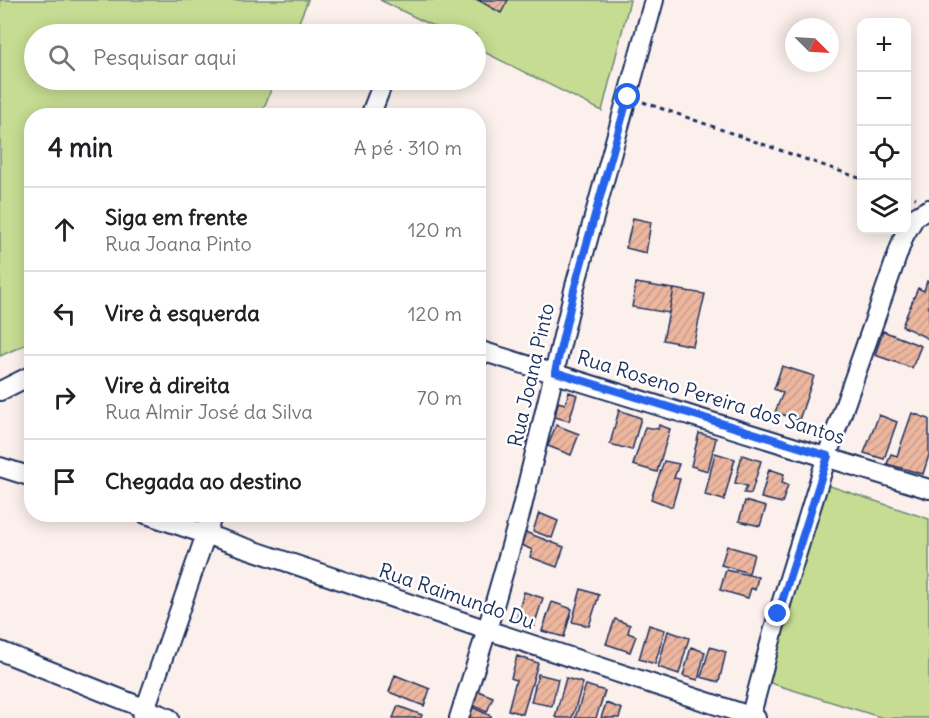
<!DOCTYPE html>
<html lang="pt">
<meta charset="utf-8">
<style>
:root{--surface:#fff;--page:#f6f6f6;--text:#202124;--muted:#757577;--line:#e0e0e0}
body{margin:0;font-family:Delius,sans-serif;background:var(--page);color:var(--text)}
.controls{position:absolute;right:18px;top:18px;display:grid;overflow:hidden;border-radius:12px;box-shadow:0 3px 15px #0003}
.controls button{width:54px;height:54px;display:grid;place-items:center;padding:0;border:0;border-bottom:2px solid var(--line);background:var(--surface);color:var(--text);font:30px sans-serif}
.compass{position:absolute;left:785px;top:18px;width:54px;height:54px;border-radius:50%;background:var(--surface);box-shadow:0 3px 15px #0003;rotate:114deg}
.stop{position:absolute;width:18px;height:18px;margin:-14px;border:4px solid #2563eb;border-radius:50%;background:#fff}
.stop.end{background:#2563eb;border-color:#fff;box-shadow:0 2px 6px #0008}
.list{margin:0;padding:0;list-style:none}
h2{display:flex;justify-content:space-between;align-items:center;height:78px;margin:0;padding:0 24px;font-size:26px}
h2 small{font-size:20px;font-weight:400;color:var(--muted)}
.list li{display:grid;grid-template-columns:39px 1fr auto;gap:18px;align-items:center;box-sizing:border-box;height:84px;padding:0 24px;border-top:2px solid var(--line)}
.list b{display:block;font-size:22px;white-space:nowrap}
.list p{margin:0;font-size:20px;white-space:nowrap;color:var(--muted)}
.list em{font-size:20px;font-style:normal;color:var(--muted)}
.icon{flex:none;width:33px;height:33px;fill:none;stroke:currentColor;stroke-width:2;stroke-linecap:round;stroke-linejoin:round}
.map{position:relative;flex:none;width:929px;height:718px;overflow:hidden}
.search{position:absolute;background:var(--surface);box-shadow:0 3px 15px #0003;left:24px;top:24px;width:462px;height:66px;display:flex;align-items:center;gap:15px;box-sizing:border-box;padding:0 21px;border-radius:33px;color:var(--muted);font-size:22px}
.panel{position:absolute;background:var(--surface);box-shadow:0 3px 15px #0003;left:24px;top:108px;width:462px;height:414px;border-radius:24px}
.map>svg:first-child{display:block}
.green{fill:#c5dc92;stroke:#708678;stroke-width:1.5}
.building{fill:url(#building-hatch);stroke:#1b2f5e;stroke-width:1.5}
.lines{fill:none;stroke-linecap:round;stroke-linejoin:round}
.minor-casing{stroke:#1b2f5e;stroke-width:22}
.path{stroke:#1b2f5e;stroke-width:3;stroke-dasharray:4.5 4.5;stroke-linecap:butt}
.minor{stroke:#fff;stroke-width:18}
.route{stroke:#2563eb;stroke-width:8}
.labels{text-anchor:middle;stroke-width:5;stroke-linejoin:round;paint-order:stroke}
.street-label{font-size:20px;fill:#1b2f5e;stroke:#fff}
</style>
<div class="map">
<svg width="929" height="718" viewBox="0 0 929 718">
<defs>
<pattern id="building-hatch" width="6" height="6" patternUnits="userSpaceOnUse" patternTransform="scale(1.5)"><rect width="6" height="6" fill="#ecb69f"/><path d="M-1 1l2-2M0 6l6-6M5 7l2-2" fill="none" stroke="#ca9d8b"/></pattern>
</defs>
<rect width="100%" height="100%" fill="#fbf0ec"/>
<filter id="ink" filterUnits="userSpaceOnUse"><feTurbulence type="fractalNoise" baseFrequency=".0167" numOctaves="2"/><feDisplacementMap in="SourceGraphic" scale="12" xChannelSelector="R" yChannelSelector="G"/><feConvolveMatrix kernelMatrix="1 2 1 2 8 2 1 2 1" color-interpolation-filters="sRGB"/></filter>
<g filter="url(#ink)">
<path class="green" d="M0,0H308L294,34H34V80H275L261,115L32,116L31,342L0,356Z
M380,0H630L602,111L476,48V34H449Z
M827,485L929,519V718H883L767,682Z"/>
<path class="building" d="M478,0H508L501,13Z
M633,218L651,222L646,253L626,248Z
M927,281L929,282V339L902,326L918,288L924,291Z
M636,283L674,289L669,313L632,307Z
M674,289L705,294L693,346L663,340Z
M883,331L921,346L912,368L875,355Z
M782,366L814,376L799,420L775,412L783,393L774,389Z
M569,392L577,395L569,421L555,417L558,402L565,404Z
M619,410L641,418L632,450L610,444Z
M912,413L929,419V455L923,474L887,464L891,454L897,456Z
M879,415L897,422L884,459L864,453Z
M556,425L579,434L571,455L548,446Z
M659,425L670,429L657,472L633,465L645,427L658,429Z
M699,433L716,438L708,471L691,466Z
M715,453L735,459L724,500L705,495Z
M742,455L761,461L751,494L744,493L747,486L735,483Z
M664,461L679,464L674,478L680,479L672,507L651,499Z
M769,469L784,474L782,483L788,485L782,503L761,498Z
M745,501L766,507L760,526L739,521Z
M539,513L558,521L552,538L533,531Z
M525,532L564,547L557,567L530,557L532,550L520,544Z
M727,546L754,554L749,573L721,565Z
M726,570L758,577L755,590L751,588L748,598L720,590Z
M581,589L599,595L589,626L572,622Z
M524,592L543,598L534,626L516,621Z
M552,602L572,609L564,637L542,631Z
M615,619L630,625L628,633L636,636L630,652L606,644Z
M649,625L665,630L655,664L639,659Z
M668,631L689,638L679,674L658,667Z
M691,647L705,652L698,680L683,676Z
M710,647L726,652L719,682L701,677Z
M517,656L538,663L523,714L508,710L516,680L511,678Z
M538,674L558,679L552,706L531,702Z
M395,675L430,689L424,706L389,692Z
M566,678L583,683L572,718H558L555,717Z
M586,685L605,691L596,718H575Z
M478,691L493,697L487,712L472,705Z
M606,703L622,709L619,718H601Z
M398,706L422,715L421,718H393Z
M472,707L491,716V718H467Z"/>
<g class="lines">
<g class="minor-casing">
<path id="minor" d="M370,116L384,80
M478,350L929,489
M0,391L32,375
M0,467L32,477
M146,514L487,630L756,718
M0,651L169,718
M142,718L213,514
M459,718L487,630L521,511L575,286L654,0
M750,718L778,614L827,456L904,236L915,217L929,209"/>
</g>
<path class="path" d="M643,102L862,179
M906,195L916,198"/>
<use href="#minor" class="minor"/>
</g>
</g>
<g class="lines" filter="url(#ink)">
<path class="route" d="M628,97L575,286L555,372L828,456L778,614"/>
</g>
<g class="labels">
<g class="street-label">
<text transform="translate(531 375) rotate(-77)" y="7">Rua Joana Pinto</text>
<text transform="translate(711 397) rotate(17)" y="7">Rua Roseno Pereira dos Santos</text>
<text transform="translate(457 596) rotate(19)" y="7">Rua Raimundo Du</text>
</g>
</g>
</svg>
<div class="controls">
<button>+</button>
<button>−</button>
<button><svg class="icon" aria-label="locate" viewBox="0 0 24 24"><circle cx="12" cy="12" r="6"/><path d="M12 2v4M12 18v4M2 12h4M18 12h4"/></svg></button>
<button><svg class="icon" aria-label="layers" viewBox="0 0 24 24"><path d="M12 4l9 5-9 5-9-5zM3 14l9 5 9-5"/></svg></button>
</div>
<svg class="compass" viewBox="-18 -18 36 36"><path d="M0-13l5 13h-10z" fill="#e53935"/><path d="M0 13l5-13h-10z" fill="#757577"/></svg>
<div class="stop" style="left:628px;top:97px"></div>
<div class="stop end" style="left:778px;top:614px"></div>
<div class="search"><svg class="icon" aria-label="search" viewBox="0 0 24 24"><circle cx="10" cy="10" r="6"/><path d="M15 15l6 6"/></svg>Pesquisar aqui</div>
<section class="panel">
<h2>4 min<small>A pé · 310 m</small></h2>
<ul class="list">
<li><svg class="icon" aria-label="ahead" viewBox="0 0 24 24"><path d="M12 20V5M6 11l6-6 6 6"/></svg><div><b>Siga em frente</b><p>Rua Joana Pinto</p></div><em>120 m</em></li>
<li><svg class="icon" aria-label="left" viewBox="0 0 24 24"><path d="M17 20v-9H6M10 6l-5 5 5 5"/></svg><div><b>Vire à esquerda</b></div><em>120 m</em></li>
<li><svg class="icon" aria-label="right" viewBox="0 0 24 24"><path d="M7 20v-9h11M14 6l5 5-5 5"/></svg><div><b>Vire à direita</b><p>Rua Almir José da Silva</p></div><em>70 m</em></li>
<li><svg class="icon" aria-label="arrive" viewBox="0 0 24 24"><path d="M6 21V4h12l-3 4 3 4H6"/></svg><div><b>Chegada ao destino</b></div></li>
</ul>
</section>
</div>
